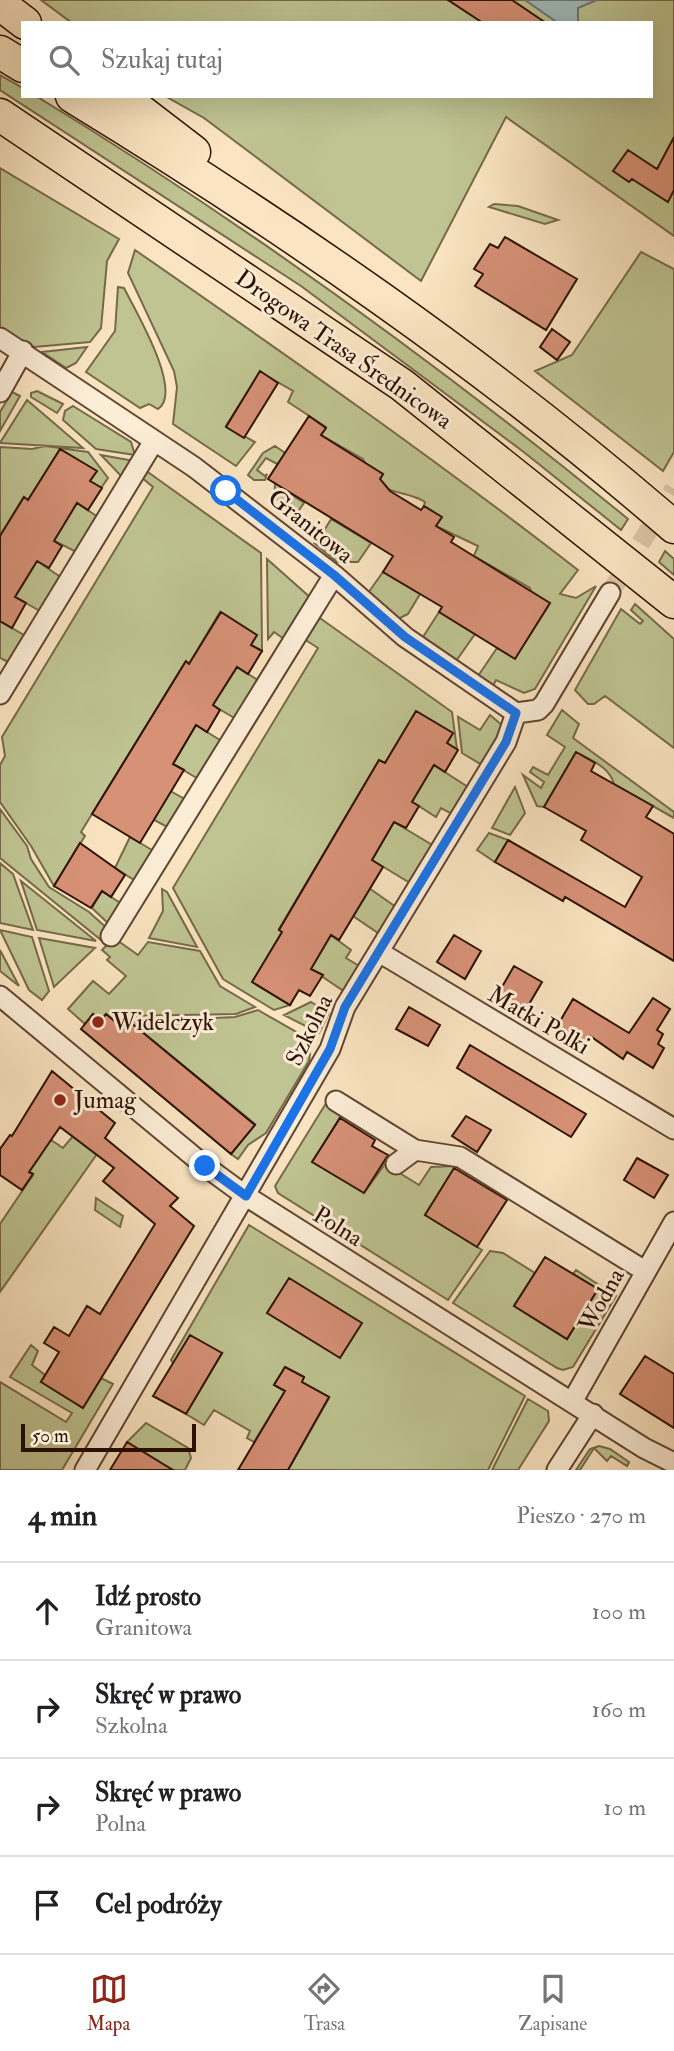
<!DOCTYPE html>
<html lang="pl">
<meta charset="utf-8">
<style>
:root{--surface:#fff;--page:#f6f6f6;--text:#202124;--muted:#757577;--line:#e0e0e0;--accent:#8f2418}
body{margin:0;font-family:"IM FELL Double Pica",serif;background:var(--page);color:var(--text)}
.scale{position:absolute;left:21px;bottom:18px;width:175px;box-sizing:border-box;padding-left:7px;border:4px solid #2c1000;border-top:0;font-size:19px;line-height:24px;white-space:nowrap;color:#2c1000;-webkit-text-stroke:5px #fcedd7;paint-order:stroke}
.stop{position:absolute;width:21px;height:21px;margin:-16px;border:5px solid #1a73e8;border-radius:50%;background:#fff}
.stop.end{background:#1a73e8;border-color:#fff;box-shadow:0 2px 7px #0008}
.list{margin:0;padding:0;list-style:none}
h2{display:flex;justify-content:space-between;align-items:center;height:91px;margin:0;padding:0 28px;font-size:30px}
h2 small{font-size:23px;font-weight:400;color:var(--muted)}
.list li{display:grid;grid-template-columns:46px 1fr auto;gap:21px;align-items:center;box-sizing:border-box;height:98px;padding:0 28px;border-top:2px solid var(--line)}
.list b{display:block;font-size:26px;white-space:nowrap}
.list p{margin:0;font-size:23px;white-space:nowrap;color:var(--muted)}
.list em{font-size:23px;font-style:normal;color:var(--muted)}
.icon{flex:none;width:38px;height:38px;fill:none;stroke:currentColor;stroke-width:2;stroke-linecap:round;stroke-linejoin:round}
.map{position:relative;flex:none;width:674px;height:1470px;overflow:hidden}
.search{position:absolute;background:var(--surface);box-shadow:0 7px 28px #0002;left:21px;right:21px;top:21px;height:77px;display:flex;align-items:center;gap:18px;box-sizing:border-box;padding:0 24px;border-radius:0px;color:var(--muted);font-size:26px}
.sheet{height:483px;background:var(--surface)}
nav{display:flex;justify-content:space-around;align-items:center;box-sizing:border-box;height:98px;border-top:2px solid var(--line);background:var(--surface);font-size:19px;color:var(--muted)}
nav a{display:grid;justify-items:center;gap:4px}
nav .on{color:var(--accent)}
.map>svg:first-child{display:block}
.green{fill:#bfc492;stroke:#766a49;stroke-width:2}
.water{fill:#a1bcbc;stroke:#727771;stroke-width:2}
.building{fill:#d79177;stroke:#2c1000;stroke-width:2}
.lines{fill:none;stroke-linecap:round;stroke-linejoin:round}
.street-tunnel{stroke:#dbc4a4;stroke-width:19;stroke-dasharray:19 10;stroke-linecap:butt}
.street-casing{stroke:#604530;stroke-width:23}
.primary-casing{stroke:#2c1000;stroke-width:35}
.street{stroke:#fcedd7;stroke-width:19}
.primary{stroke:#fae4c1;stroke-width:32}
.route{stroke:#1a73e8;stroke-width:9}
.poi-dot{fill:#8f2418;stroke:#fcedd7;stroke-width:2.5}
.labels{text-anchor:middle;stroke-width:6;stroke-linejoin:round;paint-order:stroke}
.street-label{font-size:24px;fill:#2c1000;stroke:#fcedd7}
.poi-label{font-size:24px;fill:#2c1000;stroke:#fcedd7;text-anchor:start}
</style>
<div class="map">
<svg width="674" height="1470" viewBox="0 0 674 1470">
<rect width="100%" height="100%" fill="#fae4c1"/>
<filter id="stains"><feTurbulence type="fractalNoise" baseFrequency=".00286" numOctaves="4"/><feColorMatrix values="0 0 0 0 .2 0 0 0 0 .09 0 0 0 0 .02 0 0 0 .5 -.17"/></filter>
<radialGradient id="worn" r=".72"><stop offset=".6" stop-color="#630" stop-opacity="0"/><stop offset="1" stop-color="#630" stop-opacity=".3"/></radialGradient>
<path class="green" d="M41,0H674V236L506,117L421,281L204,118L165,96H651V23H72Z
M0,75L23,88V96H36C243,222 441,366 628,519L621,530L525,453L301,286L0,90Z
M0,168L119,239L107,261L101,328L90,342L34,347L0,331Z
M494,204L518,206L558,220L545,224L489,207Z
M135,250C285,354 434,458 578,570L560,594L576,598L596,586L535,689L524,693L496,680L493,686L478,676L497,648L515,658L549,604L531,592L530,588L474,556L478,546L436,526L441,517L424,506L425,502C410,492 395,495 377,484L383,474L365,463L363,459L321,435L326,427L288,402L293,391L260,372L226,426L255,442L236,466L173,424L177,387L174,371L128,273Z
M641,252L674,269V452L663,471L535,371L572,355Z
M118,287L124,288C135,310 184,392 158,409L149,404L140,408L86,372L115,331Z
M87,347L76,363L66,368L42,352Z
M37,391L63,404L57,413L31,397V393Z
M12,392L20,396L0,431V412Z
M27,400L83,448L0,443Z
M73,406L131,442L135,455L96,449L63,420L65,411Z
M45,446L88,452L108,478L101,488L90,481L96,471L60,449L28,500L23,498L0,536V447L32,449Z
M275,446L303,465L286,491L304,503L297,513L274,497L275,485L285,468L266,458L257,470L265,476L267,474L265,480H254L248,475L263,453Z
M101,455L134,461L123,478Z
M145,470L261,553L262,651L251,645L256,635L220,612L189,664L185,662L81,832L85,836L54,886L31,846L0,802V765L5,756L2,737L153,487L141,477Z
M77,503L98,517L78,553L51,539Z
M331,519L371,543L358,562H337L314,543L317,532L322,534Z
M665,551L674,559V575L659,562Z
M267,559L312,599L287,641L274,632L268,639Z
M37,561L62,578L40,611L15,597Z
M383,572L420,594L408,614L398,619L368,593Z
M635,604L674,639V748L605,696L594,704H588L575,690L621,609L640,624L643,621L631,610Z
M439,612L475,634L456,661L423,637Z
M317,616L452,712L457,749L447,743L453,733L416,711L385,763L379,760L279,929L282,932L253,982L290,1005L274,1010L223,979L173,888L318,648L304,639Z
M0,621L24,635L8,662L0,658Z
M237,667L261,682L236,719L209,703L221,683L226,684Z
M562,710L579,724L573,738L674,812V818L614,784C609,766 592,761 576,752L544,807L537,806L523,775L541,788L544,782L530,772L533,767L548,775L565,747L547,735Z
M490,715L503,726L482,765L462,753L458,717L480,730Z
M196,725L223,742L200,780L173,764Z
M434,765L468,787L452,814L441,808L436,817L408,799Z
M160,785L188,801L171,829L143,814Z
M515,787L525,813L510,835L492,828Z
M0,809L27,846L31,859L49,887L89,912L109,930L101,940L0,858Z
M394,822L434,846L410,883L372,860Z
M489,833L508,840L495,862L477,850Z
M130,837L157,853L139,883L115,868Z
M0,863L13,874L33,930L0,923Z
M21,881L96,941L37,930Z
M359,881L396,907L381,935L353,916Z
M162,889L167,892L197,947L149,938L163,911Z
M102,891L125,906L112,927L92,908Z
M0,930L32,937L49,991L42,1000L29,990Z
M328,933L351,950L346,958L361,967L345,992L311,969Z
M39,938L95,948L54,987Z
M114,938L138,955L148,942L200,951L220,986L255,1007L236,1014L124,1016L100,1045L97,1042L114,1021L106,1015L101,1020L93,1014L85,1024L68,1009L93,981L109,994L126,976L107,960L110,957L102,950Z
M0,950L19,986L0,971Z
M311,1002L329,1013L319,1033L284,1015Z
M258,1010L305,1037L310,1054L309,1061L266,1133L248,1145L238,1159L231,1154L255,1124L130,1022L235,1017Z
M328,1100L342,1114L313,1162L364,1193L385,1164L419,1185L431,1167L456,1166L425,1215L482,1250L448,1300L278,1193L275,1186Z
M73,1136L97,1154L0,1292V1224L33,1175L29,1172L41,1155L38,1153L51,1140L63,1148Z
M96,1198L123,1216L120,1227L95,1210Z
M249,1225L525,1396L488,1470H288L329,1398L302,1382L304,1377L285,1367L274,1385L285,1391L254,1442L247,1438L250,1431L214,1410L204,1425L186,1414L222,1353L173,1363L171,1360Z
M490,1251L503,1253L535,1273L514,1306L567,1339L598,1289L573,1274L576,1270L616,1296L573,1367L563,1370L557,1368L453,1303Z
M31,1345L38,1351L32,1365L45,1375L41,1382L101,1378L113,1384L62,1470H0V1382L66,1422L72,1413L10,1377Z
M528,1399L548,1411L549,1421L518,1470H492Z
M146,1423L188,1448L191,1458L185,1470H154L158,1461L127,1442Z
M599,1446L610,1449L629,1462L627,1466L611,1456L607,1461L594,1448L580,1470H576L590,1449Z"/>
<path class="water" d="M525,0H597L578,8V23H558Z"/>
<path class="building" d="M448,0H512L546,23H483Z
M674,137V190L668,202L632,179L629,182L613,171L628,150L657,169Z
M505,237L577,279L546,330L475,286L483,274L474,269L490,244L498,248Z
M552,329L570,342L557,360L540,347Z
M260,371L278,383L244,438L226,427Z
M309,416L326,428L321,435L383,474L380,479L390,491L421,510L424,506L442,517L436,526L454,537L451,542L550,603L515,659L439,612L442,607L383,572L393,556L268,479Z
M60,449L97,471L90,481L102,488L88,510L77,503L54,541L62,546L49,568L37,561L15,597L26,603L12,628L0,621V536L24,497L28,500Z
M221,612L257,635L251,645L262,651L248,674L237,667L213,705L220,710L207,732L196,725L173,764L184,770L140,843L92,814L186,661L189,664Z
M416,711L453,733L447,743L458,750L445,772L434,765L412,802L419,806L406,828L394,822L372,860L383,867L339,940L331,935L311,969L323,975L310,996L299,990L290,1005L252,982L282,932L279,930L379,760L385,763Z
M576,752L595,763L591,771L653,806L646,817L674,834V961L565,897L563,901L495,862L508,840L625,907L642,877L581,840L586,831L544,807Z
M80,843L125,875L111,897L102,891L91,908L54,886Z
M454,935L481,951L465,979L437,962Z
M514,966L542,982L525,1011L498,994Z
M653,998L670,1009L657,1030L663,1034L658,1044L664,1048L653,1068L627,1052L623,1059L590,1036L584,1045L556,1028L573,999L629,1033Z
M409,1007L440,1025L428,1046L396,1029Z
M93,1014L101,1020L106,1014L124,1029L130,1022L255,1125L231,1154L81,1029Z
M470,1045L586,1114L571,1137L457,1068Z
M52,1071L115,1123L105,1138L178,1198L170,1206L194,1226L83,1408L41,1382L59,1352L44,1343L54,1327L69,1336L87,1306L100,1314L155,1224L103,1181L114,1168L60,1127L29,1172L33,1174L22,1190L0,1175V1149L10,1135L12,1136Z
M466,1116L491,1130L477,1152L452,1136Z
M340,1118L375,1140L372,1146L388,1155L364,1193L312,1162Z
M637,1158L668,1175L654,1198L624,1180Z
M454,1168L507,1200L477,1247L425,1215Z
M545,1257L598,1289L567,1339L514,1306Z
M289,1278L362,1323L340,1358L267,1313Z
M190,1335L222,1353L186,1414L153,1396Z
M645,1356L674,1374V1428L620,1394Z
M285,1367L304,1377L302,1382L329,1397L288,1470H238L285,1391L274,1385Z
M127,1442L173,1470H110Z"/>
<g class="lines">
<path class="street-tunnel" d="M610,593L674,489"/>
<g class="street-casing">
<path id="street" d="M0,338L194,467L334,575L405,637L516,713
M0,392L23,351
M0,694L154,441
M516,713L538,710L544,704L610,593
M111,936L334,575
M379,952L674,1129
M0,996L205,1166L246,1196L644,1448L674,1463
M336,1101L415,1150
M396,1164L415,1150L460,1157L645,1271
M572,1402L674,1222
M85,1470L330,1049L345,1007L506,742L516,713
M557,1470L593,1414"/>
</g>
<g class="primary-casing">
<path id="primary" d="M0,4L25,23
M0,52L23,66
M72,96C283,225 487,365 674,527
M121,96L194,152
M0,115L402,385L674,602"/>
</g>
<use href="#street" class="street"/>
<use href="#primary" class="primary"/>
</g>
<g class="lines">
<path class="route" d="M205,1166L246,1196L330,1049L345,1007L506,742L516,713L405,637L334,575L226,491"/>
</g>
<g class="poi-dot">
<circle cx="98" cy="1022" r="7"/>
<circle cx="60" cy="1100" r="7"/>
</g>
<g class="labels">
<g class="street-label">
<text transform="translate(344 349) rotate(35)" y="8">Drogowa Trasa Średnicowa</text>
<text transform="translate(311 526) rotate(39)" y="8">Granitowa</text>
<text transform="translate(539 1020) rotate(30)" y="8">Matki Polki</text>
<text transform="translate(309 1030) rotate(-64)" y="8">Szkolna</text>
<text transform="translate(338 1226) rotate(32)" y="8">Polna</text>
<text transform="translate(601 1300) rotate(-61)" y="8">Wodna</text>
</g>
<g class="poi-label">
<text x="112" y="1030">Widelczyk</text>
<text x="74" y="1108">Jumag</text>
</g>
</g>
<rect width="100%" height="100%" filter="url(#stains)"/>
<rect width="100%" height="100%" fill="url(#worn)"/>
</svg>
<div class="scale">50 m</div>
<div class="stop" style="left:226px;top:491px"></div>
<div class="stop end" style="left:205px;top:1166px"></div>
<div class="search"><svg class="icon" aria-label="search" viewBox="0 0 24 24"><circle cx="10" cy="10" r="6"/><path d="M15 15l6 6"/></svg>Szukaj tutaj</div>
</div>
<section class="sheet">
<h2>4 min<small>Pieszo · 270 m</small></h2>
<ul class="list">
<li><svg class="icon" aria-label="ahead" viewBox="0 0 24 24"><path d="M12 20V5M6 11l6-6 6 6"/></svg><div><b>Idź prosto</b><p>Granitowa</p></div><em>100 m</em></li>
<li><svg class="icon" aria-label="right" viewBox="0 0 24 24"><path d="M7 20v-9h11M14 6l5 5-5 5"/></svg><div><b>Skręć w prawo</b><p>Szkolna</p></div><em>160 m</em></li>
<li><svg class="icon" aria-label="right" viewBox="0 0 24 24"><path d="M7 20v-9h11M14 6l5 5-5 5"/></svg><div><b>Skręć w prawo</b><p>Polna</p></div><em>10 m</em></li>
<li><svg class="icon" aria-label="arrive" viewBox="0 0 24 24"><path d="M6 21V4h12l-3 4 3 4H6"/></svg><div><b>Cel podróży</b></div></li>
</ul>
</section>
<nav>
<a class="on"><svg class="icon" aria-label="map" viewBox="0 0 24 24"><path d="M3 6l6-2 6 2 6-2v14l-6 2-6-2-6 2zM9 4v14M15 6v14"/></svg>Mapa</a>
<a><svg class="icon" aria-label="directions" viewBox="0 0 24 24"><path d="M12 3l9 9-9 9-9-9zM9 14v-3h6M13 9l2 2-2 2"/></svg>Trasa</a>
<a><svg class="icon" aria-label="saved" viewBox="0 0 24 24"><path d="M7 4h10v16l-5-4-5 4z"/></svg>Zapisane</a>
</nav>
